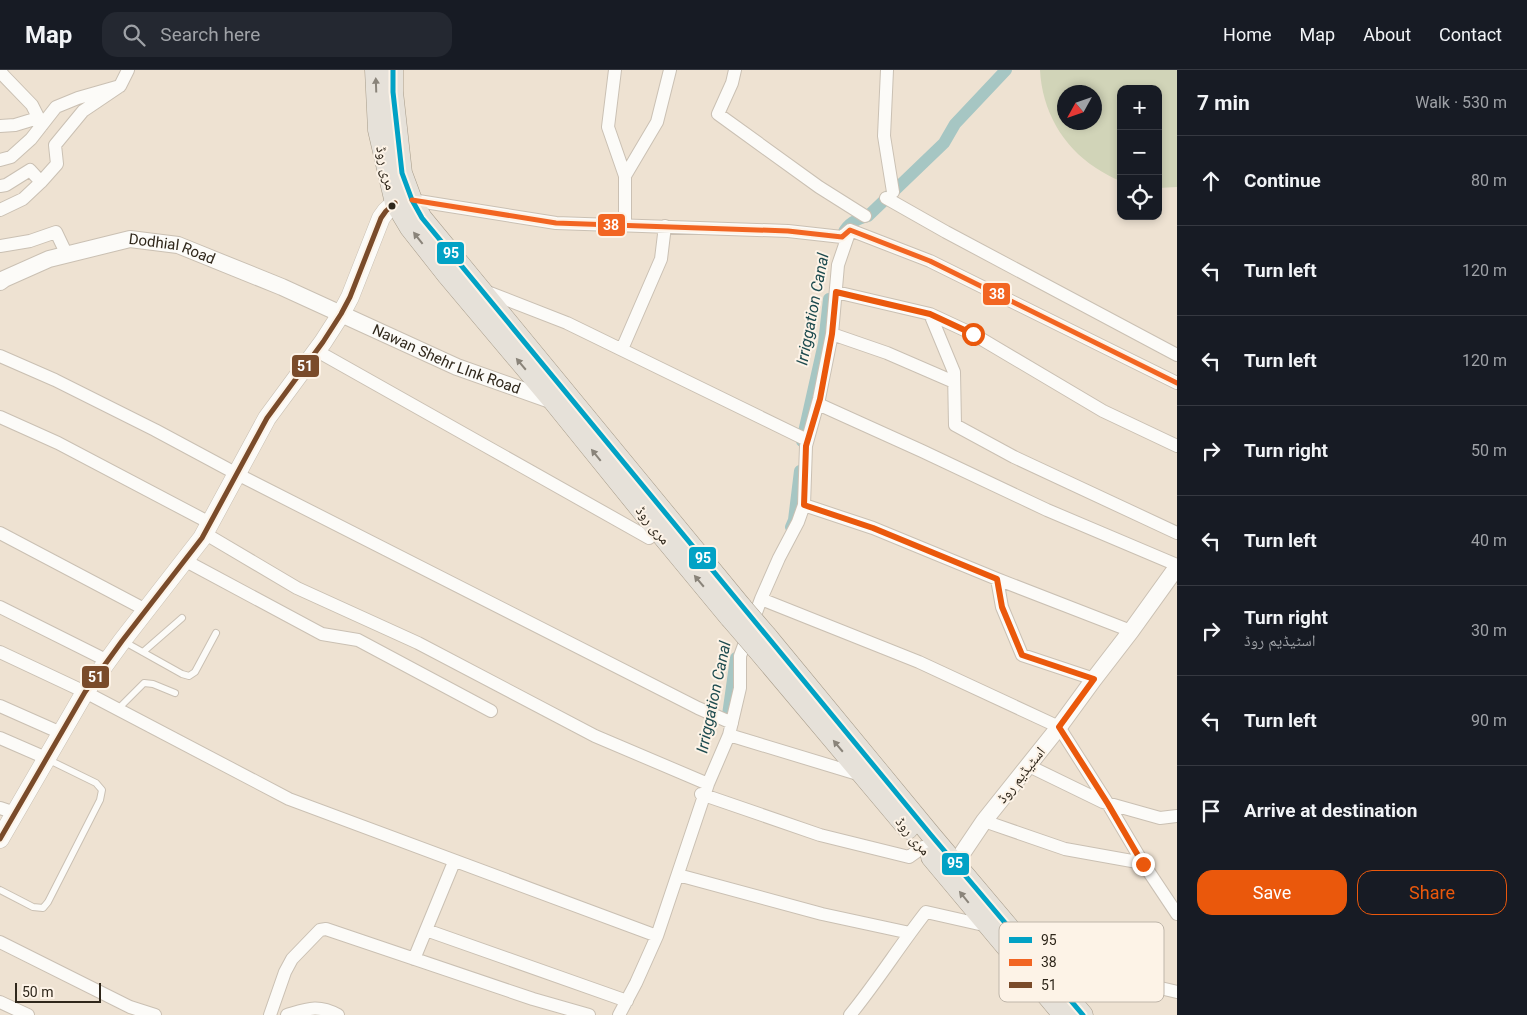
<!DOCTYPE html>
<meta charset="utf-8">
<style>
:root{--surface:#171b24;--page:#242831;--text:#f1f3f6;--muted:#9ea1a6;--line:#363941;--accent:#ea580c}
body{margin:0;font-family:Roboto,"Noto Naskh Arabic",sans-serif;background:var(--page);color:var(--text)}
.controls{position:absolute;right:15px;top:15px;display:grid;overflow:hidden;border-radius:10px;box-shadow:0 2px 8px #0003}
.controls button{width:45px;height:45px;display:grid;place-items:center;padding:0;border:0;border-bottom:1px solid var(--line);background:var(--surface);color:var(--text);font:25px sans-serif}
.compass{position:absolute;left:1057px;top:15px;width:45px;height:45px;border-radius:50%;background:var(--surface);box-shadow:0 2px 8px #0003;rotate:230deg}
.scale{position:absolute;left:15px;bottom:12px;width:86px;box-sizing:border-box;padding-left:5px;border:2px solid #2f271b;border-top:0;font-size:14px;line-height:18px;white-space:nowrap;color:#2f271b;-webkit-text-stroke:4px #fdf3e7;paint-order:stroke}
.stop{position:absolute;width:15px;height:15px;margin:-11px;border:4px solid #ea580c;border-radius:50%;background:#fff}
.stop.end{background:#ea580c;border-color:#fff;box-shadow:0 1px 5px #0008}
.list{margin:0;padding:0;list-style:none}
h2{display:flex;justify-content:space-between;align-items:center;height:65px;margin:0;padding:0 20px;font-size:21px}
h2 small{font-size:16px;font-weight:400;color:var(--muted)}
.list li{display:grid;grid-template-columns:32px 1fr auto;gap:15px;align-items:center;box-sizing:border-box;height:90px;padding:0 20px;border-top:1px solid var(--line)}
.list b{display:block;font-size:19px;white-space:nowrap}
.list p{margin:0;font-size:16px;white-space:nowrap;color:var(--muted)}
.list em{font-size:16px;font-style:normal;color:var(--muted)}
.actions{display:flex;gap:10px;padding:15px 20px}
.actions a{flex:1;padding:11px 0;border:1px solid var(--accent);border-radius:15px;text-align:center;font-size:18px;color:var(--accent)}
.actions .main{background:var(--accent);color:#fff}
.icon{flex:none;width:28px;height:28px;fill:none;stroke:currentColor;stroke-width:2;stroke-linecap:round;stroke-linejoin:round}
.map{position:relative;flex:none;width:1177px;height:945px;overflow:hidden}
header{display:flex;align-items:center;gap:30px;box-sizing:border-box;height:70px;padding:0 25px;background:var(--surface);border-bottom:1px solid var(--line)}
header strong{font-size:24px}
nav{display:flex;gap:28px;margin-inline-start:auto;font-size:18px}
.search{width:350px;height:45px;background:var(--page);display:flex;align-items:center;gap:12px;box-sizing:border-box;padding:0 18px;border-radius:15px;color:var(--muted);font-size:19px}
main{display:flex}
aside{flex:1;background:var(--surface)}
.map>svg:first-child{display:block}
.green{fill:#d1d4b8;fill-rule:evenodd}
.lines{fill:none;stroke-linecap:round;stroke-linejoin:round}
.canal{stroke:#a6c6c3;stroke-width:12}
.service-casing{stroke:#cac0b3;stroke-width:8}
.minor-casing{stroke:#cac0b3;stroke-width:14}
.tertiary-casing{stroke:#cac0b3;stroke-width:18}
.secondary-casing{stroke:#cac0b3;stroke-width:19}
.primary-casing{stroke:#a79c8a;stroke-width:21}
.service{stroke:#fcfbf8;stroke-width:6}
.minor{stroke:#fcfbf8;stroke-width:12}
.tertiary{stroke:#fcfbf8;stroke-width:16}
.secondary{stroke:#fcfbf8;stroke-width:18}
.primary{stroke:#e6e1d9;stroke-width:20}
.primary-bridge-casing{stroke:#a79c8a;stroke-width:21;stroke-linecap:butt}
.primary-bridge{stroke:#e6e1d9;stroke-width:20}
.bus-1-casing{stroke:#fdf3e7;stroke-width:9}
.bus-2-casing{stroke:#fdf3e7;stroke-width:9}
.bus-3-casing{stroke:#fdf3e7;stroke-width:9}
.bus-1{stroke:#02a2c5;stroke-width:5}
.bus-2{stroke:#f26522;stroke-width:5}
.bus-3{stroke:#7a4b2a;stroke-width:5}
.oneway{fill:#8a847a}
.route{stroke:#ea580c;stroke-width:6}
.bus-dot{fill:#2f271b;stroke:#fdf3e7;stroke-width:2}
.labels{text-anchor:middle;stroke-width:4;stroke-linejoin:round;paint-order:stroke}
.street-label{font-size:15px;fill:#2f271b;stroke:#fdf3e7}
.water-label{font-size:16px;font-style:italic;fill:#1d4b4f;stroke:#fdf3e7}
.key{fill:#fdf3e7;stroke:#bfb6aa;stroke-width:1}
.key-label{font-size:14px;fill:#2f271b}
.line-badge{stroke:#fdf3e7;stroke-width:2}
.badge-label{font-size:14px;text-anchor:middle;font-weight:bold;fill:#fff}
</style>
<header>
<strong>Map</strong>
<div class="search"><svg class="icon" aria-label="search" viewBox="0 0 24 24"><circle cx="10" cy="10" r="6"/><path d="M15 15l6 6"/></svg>Search here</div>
<nav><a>Home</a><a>Map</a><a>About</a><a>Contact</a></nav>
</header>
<main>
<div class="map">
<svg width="1177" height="945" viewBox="0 0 1177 945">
<rect width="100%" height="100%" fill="#eee2d2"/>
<path class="green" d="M1040,0H1177V117L1158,118V19H1121V111C1112,108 1104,103 1096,98C1062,76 1042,40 1040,0ZM1064,22H1094V52H1064Z"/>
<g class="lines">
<path class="canal" d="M842,167C845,155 856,149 868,146L944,73L955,54L1006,0
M802,371L824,273L829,229
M791,457L794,450L800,401
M727,652L736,588"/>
<g class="service-casing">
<path id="service" d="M123,571L182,604L189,606L195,602L216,563
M143,582L182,548
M117,640L144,613L153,614L175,623
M0,820L33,837L43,838L48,832L100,730L102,720L96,713L47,689"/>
</g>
<g class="minor-casing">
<path id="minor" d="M615,0L608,57L625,106
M735,0L732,13L718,44L819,117L865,146
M887,0L884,66L893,122
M0,1L4,6L32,35L42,55
M0,56L15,55L38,48
M0,90L11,87L31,69L56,37L78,28L120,16L128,0
M0,116L6,115L30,100L41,112
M886,128L946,162L1177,285
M412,130L556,153L788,161L842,167L850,160L930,191L1177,313
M0,140L23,129L41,112L57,94L55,75L83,41L120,16
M625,155V106L657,52L670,0
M0,176L30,171L56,162L67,185
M485,221L567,253L807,370
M836,222L930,244L973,264L1103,341L1177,376
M930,244L954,302L955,355L1014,387L1177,463
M832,264L887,283L954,312
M622,279L661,189L665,156
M317,281C427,344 539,405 649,468L658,461
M0,286L55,310L155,360L237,404L698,638L732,653
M818,334L922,381L1047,440L1177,495
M0,347L58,373L210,453
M804,435L873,458L997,509L1131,561
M0,463L146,540
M204,463L297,518L418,573L595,666L708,714
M184,490L322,564L358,570L491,641
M997,509L1002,537L1022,585L1094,609
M761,529L919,592L1059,657L1108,734L1143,793L1177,844
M0,537L108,591
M0,582L85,622L289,729L657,866
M0,636L61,663
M729,665L861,705
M0,668L46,688
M1029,696L1103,732L1160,748L1177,746
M701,724L820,765L909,787L923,777
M0,738L15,743
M984,751L1065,779L1143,793
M678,805L822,844L910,863
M426,860L627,931
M0,872L130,937L155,945
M414,889L454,792
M1036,889L1177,922
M0,932L28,945
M270,945L285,902L292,889L320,860L326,859L533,929L589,945
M287,945C307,939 318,934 338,945
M619,945L636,913L657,866L708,714L729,665L740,618V586L761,529L779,488L798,452L804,435L806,376L819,329L832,264L838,195L850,160
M850,945C877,912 900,875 926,842L988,856"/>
</g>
<g class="tertiary-casing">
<g id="tertiary">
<path id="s1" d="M0,212L4,209L49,189L130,169L178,175L282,217L457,297L553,331"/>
<path d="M955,794L984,751L1059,657L1094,609L1131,561L1177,497"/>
</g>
</g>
<g class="secondary-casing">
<path id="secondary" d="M0,769L85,622L122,571L202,468L267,348L323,272L341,244L350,227L381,148L386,141L395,133"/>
</g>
<g class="primary-casing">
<path id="primary" d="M375,0L378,60L395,133L410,158L447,205L553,331L658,461L730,548
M393,0V22L402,103L412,130L422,148L742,537
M767,566L931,765L1083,945
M755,577L908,759
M931,787L1063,945"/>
</g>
<use href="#service" class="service"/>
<use href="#minor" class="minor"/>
<use href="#tertiary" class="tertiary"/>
<use href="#secondary" class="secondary"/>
<use href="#primary" class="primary"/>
<g class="primary-bridge-casing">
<path id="primary-bridge" d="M742,537L767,566
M730,548L755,577"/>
</g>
<use href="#primary-bridge" class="primary-bridge"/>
<g class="bus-1-casing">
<path id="bus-1" d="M393,0V22L402,103L412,130L422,148L931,765L1083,945"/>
</g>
<g class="bus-2-casing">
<path id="bus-2" d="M412,130L556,153L788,161L842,167L850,160L930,191L1177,313"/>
</g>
<g class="bus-3-casing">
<path id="bus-3" d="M0,769L85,622L122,571L202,468L267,348L323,272L341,244L350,227L381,148L386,141L395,133"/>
</g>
<use href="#bus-1" class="bus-1"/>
<use href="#bus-2" class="bus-2"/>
<use href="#bus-3" class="bus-3"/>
</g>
<defs><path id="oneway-solid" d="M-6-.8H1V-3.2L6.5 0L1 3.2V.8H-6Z" transform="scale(1.25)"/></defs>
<g class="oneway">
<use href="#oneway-solid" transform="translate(376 15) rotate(-92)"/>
<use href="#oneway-solid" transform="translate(418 168) rotate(-128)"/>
<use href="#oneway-solid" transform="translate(521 294) rotate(-130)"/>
<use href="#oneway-solid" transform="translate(596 385) rotate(-129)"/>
<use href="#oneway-solid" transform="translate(699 511) rotate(-130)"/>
<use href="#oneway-solid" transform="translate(838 676) rotate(-130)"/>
<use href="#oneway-solid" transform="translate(964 827) rotate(-129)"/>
</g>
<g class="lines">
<path class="route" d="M973,264L930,244L836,222L832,264L820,329L806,376L804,435L873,458L997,509L1002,537L1022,585L1094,609L1059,657L1108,734L1143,794"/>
</g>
<circle class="bus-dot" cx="392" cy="136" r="4.5"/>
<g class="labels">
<g class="street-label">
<text transform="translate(386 98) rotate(77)" y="5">مری روڈ</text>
<text dy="5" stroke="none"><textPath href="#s1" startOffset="181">Dodhial Road</textPath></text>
<text dy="5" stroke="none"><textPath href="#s1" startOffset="478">Nawan Shehr LInk Road</textPath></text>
<text transform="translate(653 455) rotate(51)" y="5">مری روڈ</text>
<text transform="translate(1021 705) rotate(-51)" y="5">اسٹیڈیم روڈ</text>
<text transform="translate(913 766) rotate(50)" y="5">مری روڈ</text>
</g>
<g class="water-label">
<text transform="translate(812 239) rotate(-79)" y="6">Irriggation Canal</text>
<text transform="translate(713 627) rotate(-78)" y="6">Irriggation Canal</text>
</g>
</g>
<rect x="999" y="852" width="165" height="80" rx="8" class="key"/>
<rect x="1009" y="867" width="23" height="6" fill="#02a2c5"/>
<rect x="1009" y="889" width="23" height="7" fill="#f26522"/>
<rect x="1009" y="912" width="23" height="6" fill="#7a4b2a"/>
<g class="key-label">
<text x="1041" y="875">95</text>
<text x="1041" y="897">38</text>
<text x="1041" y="920">51</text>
</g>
<g class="line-badge">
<rect x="597" y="143" width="29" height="24" rx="5" fill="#f26522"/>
<rect x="436" y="171" width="29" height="24" rx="5" fill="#02a2c5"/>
<rect x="982" y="212" width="29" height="24" rx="5" fill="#f26522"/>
<rect x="291" y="284" width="29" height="24" rx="5" fill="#7a4b2a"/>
<rect x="688" y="476" width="29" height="24" rx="5" fill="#02a2c5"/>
<rect x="81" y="595" width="29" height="24" rx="5" fill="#7a4b2a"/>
<rect x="941" y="782" width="29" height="24" rx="5" fill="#02a2c5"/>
</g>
<g class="badge-label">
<text x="611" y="160">38</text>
<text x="451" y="188">95</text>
<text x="997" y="229">38</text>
<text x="305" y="301">51</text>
<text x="703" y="493">95</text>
<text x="96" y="612">51</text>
<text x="955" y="798">95</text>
</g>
</svg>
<div class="controls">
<button>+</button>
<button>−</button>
<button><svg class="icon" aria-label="locate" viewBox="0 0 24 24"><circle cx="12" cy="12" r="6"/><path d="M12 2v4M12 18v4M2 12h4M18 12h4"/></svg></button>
</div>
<svg class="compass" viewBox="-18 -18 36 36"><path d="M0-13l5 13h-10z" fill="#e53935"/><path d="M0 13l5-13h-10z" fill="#9ea1a6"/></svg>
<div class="scale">50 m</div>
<div class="stop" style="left:973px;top:264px"></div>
<div class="stop end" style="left:1143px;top:794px"></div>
</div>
<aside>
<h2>7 min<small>Walk · 530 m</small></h2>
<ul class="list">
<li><svg class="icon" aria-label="ahead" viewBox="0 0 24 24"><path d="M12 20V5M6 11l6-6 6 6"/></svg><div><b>Continue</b></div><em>80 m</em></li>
<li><svg class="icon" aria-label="left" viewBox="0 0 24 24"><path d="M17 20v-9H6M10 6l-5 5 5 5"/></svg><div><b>Turn left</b></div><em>120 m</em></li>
<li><svg class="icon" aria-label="left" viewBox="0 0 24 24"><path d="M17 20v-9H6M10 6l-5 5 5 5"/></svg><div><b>Turn left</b></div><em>120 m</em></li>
<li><svg class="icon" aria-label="right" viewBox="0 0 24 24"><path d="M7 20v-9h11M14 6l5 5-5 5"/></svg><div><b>Turn right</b></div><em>50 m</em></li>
<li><svg class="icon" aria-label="left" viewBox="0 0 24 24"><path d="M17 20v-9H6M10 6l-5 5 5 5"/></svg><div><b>Turn left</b></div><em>40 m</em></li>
<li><svg class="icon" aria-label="right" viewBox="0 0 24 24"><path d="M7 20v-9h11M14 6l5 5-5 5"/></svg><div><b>Turn right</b><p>اسٹیڈیم روڈ</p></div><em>30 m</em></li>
<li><svg class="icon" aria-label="left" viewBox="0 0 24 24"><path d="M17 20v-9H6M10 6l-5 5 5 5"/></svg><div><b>Turn left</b></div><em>90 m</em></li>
<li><svg class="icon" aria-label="arrive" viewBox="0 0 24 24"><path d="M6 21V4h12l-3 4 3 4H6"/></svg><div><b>Arrive at destination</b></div></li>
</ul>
<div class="actions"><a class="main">Save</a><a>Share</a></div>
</aside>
</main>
